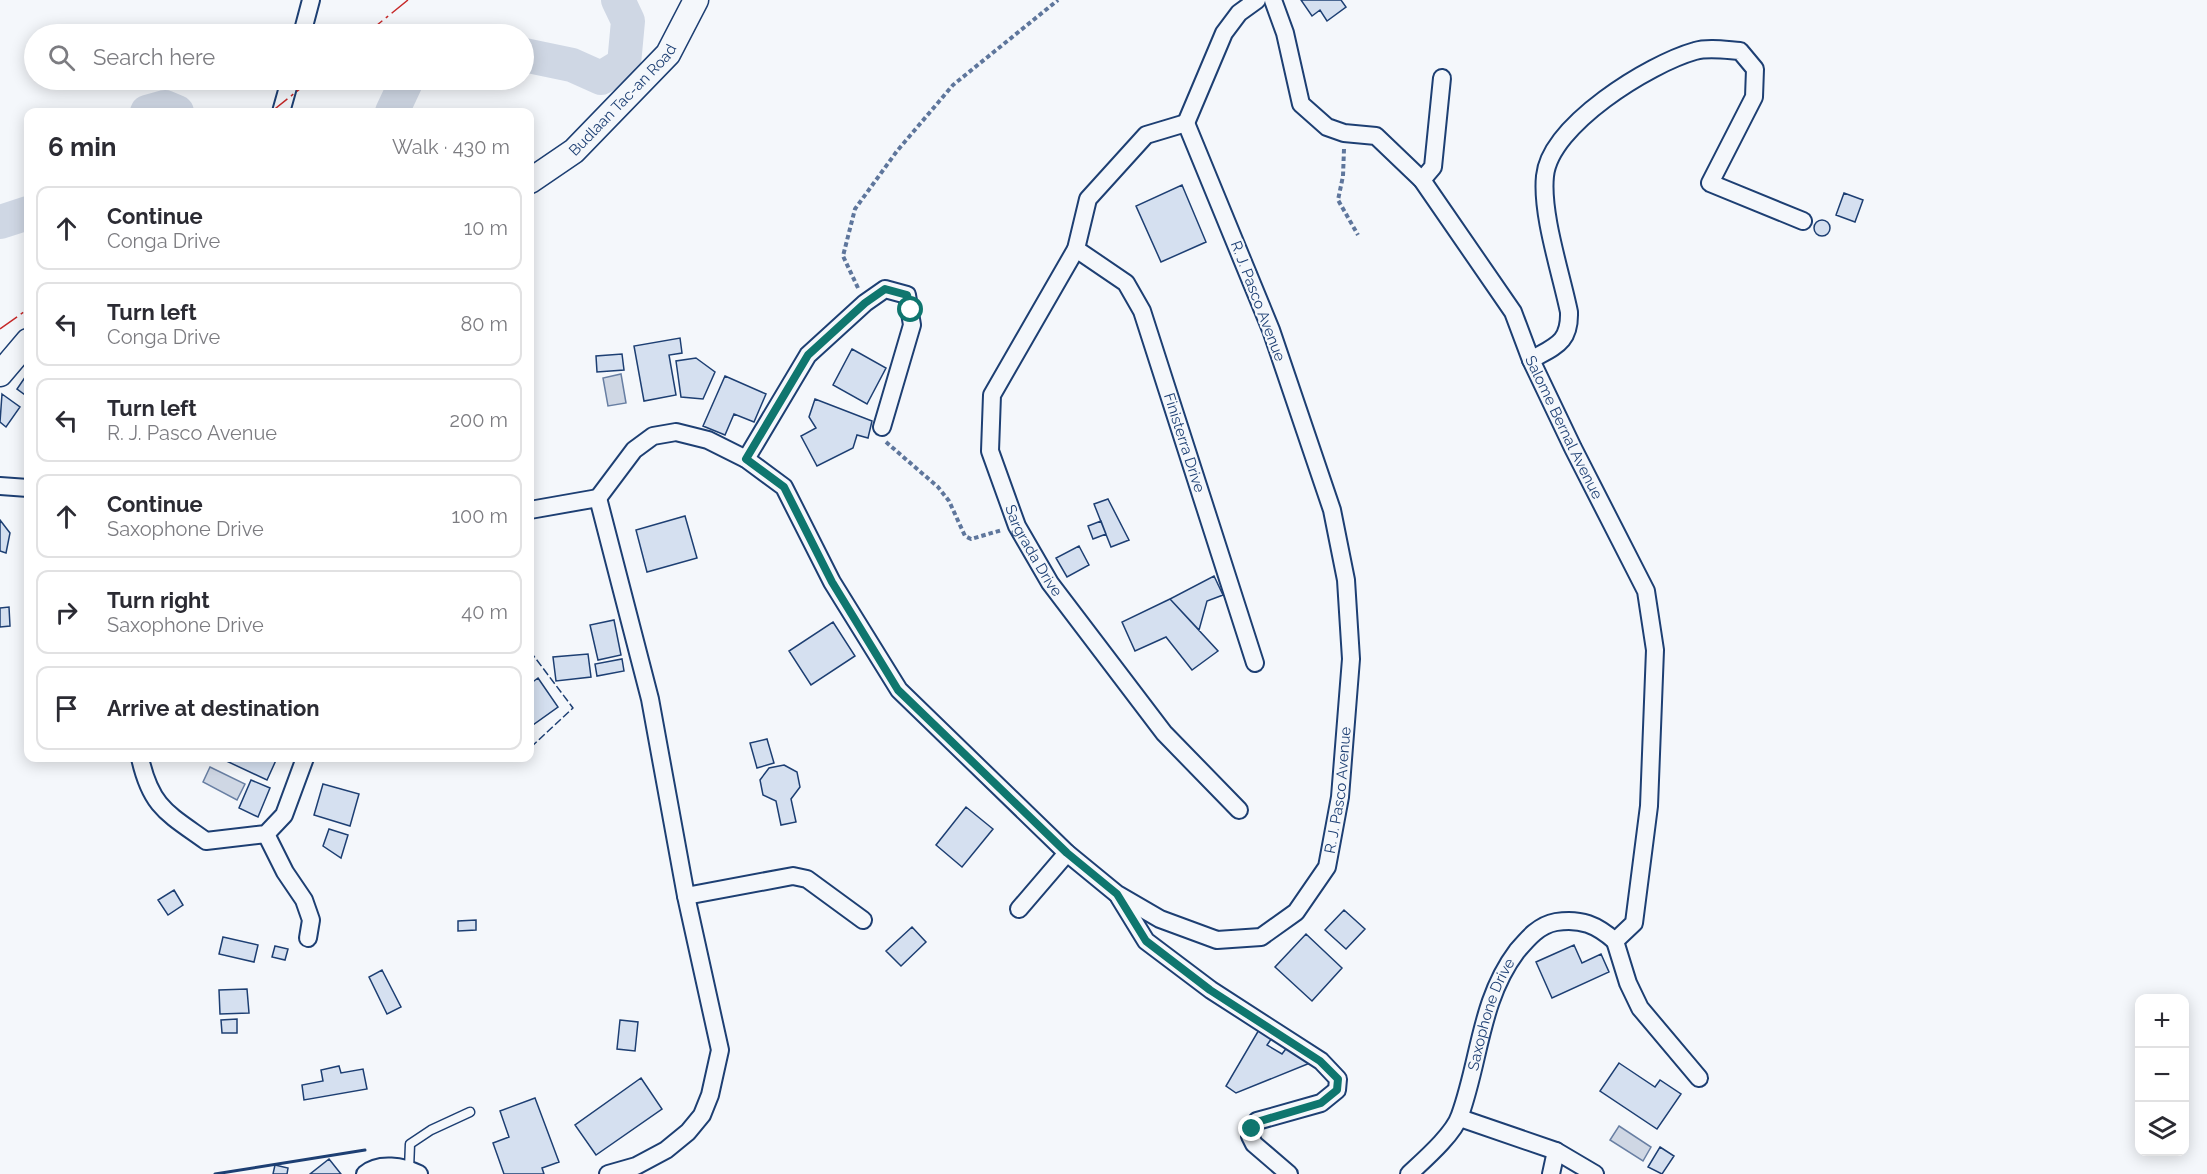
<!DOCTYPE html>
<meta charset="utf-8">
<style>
:root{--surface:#fff;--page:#f7f7f7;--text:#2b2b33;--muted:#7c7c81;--line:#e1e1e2}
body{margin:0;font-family:Raleway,sans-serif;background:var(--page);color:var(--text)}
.controls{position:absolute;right:18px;bottom:18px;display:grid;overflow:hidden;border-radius:12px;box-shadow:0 3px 15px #0003}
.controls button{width:54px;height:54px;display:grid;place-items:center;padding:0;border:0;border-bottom:2px solid var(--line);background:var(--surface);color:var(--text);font:30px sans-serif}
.stop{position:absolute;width:18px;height:18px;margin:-14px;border:4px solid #0f766e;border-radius:50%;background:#fff}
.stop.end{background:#0f766e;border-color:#fff;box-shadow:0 2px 6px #0008}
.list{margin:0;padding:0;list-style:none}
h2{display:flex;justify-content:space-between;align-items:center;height:78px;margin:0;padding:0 24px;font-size:26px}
h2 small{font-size:20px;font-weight:400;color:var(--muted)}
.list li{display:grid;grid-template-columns:39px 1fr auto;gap:18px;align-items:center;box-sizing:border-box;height:84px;margin:0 12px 12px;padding:0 12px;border:2px solid var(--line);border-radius:12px}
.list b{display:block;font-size:22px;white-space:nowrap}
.list p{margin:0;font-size:20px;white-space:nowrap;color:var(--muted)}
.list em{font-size:20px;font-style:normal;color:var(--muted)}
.icon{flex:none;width:33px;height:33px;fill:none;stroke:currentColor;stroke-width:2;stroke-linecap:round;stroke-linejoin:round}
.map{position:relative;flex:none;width:2207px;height:1174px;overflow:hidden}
.search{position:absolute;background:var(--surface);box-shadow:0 3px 15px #0003;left:24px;top:24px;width:510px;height:66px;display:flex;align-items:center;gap:15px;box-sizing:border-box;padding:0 21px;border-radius:33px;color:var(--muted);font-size:22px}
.panel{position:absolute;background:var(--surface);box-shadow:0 3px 15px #0003;left:24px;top:108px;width:510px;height:654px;border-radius:12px}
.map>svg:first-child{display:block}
.water{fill:#cfd7e4;stroke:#687fa3;stroke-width:1.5}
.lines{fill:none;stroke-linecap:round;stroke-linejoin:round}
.river{stroke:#cfd7e4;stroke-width:34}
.building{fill:#d5e0f0;stroke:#1d3f73;stroke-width:1.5}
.lane-casing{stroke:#1d3f73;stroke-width:11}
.street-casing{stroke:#1d3f73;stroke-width:20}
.secondary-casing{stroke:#1d3f73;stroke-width:27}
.path{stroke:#5e769c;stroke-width:4;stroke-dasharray:4.5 3;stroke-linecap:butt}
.lane{stroke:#f4f7fb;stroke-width:8}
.street{stroke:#f4f7fb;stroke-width:16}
.secondary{stroke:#f4f7fb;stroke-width:24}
.fence{stroke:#1d3f73;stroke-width:1.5;stroke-dasharray:8 3;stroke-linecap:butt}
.wall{stroke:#1d3f73;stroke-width:3}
.power{stroke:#c62828;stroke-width:1.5;stroke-dasharray:21 4.5 3 4.5;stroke-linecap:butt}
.route{stroke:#0f766e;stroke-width:8}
.labels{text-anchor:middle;stroke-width:4.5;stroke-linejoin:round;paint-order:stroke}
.street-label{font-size:15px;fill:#1d3f73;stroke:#f4f7fb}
</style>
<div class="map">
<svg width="2207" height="1174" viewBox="0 0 2207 1174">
<rect width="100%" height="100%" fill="#f4f7fb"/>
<path class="water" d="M621,374L626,403L608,406L603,378Z
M210,767L245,784L237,800L203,782Z
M1619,1126L1651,1147L1643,1161L1610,1140Z"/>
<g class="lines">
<path class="river" d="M524,55L572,65L601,78L624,64L628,21L618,0
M147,112L165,107L177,112
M392,112L407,80
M0,222L28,213"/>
</g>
<path class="building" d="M1301,0H1341L1346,7L1327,21L1320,10L1312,16Z
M1182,185L1206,242L1161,262L1136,206Z
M1844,193L1863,200L1855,222L1836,215Z
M1814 228a8 8 0 1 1 16 0a8 8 0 1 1-16 0Z
M680,338L682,353L669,355L676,395L644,401L634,346Z
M852,349L886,368L867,404L833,385Z
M622,354L624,370L597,372L596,356Z
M696,358L715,372L703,399L681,397L676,361Z
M28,373V397L17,389Z
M725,376L766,394L754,422L734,414L725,435L703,426Z
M2,394L20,407L6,427L0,422Z
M815,399L872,421L868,438L857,435L853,448L817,466L801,436L816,428L809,417Z
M1108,499L1129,540L1111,547L1094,504Z
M685,516L697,558L647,572L636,530Z
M0,520L10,533L6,553L0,551Z
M1101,521L1106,534L1093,539L1088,526Z
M1079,546L1089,565L1067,577L1056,558Z
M1214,576L1223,595L1207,601L1199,630L1170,599Z
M1170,599L1218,651L1192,670L1166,637L1135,651L1122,622Z
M9,607L10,626L0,627V608Z
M614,620L621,655L598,660L590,625Z
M833,622L855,656L811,685L789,651Z
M588,654L591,677L556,681L553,657Z
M622,659L624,671L597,676L595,664Z
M538,678L558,707L530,727V684Z
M767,739L774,763L757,768L750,743Z
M220,758H277L267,780Z
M784,765L797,772L800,787L791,799L796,822L781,825L776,801L763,795L760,780L769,768Z
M251,780L270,788L258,817L239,808Z
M323,784L359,794L350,826L314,815Z
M966,807L993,829L962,867L936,845Z
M329,829L348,835L341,858L323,846Z
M174,890L183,905L168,915L158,900Z
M1344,910L1365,929L1346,949L1325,930Z
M476,920V930L458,931V921Z
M912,927L926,942L901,966L886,951Z
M1306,934L1342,968L1312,1001L1275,967Z
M223,937L258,945L254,962L219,954Z
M1574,945L1582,963L1601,954L1609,972L1552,998L1536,962Z
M275,946L288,949L285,960L272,957Z
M382,970L401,1007L387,1014L369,977Z
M247,989L249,1013L220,1014L219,990Z
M237,1019V1033H222L221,1020Z
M620,1020L638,1022L635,1051L617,1049Z
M1260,1028L1274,1035L1267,1045L1282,1054L1288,1046L1310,1063L1236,1093L1226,1086Z
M1619,1063L1655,1087L1660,1080L1681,1094L1657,1129L1600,1091Z
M339,1066L341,1073L363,1069L367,1089L304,1100L302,1085L323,1081L321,1070Z
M641,1078L662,1109L596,1155L575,1125Z
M535,1098L559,1162L542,1168L544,1174H504L493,1143L509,1137L500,1111Z
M1660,1147L1674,1156L1662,1174L1648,1167Z
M329,1159L341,1174H310Z
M275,1165L288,1168L287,1174H273Z"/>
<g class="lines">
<g class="lane-casing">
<path id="lane" d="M409,1169L410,1144L431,1130L470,1112"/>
</g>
<g class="street-casing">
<g id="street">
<path id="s1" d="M1273,0L1285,33L1301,104L1327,127L1344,133L1376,136L1422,180L1513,312L1531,360L1573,448L1646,591L1655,650L1649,806L1634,923L1615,941"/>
<path d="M302,34L311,0"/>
<path d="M281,112L290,80"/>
<path id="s2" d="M1186,123L1146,135L1088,199L1076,249L992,395L990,451L1017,526L1050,583L1164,733L1239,810"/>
<path d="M1186,123L1224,33L1239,13L1257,0"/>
<path d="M1422,180L1433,167L1442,78"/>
<path id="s3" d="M1076,249L1126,283L1142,311L1255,663"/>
<path d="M1531,360C1555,346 1570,343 1569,312C1561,273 1541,214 1545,176C1550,125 1649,64 1695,51C1708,47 1726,50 1740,51L1755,69L1754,97L1710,183L1803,221"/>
<path d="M746,459L808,355L865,303L885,289L907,295L912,325L882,427"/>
<path d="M0,486L28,488"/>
<path id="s4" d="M598,498L634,450L653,436L676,432L708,440L746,459L784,487L832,582L899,690L1067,853L1117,894L1160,919L1217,940L1261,937L1296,912L1327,867L1340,797L1351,659L1346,580L1332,510L1271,330L1186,123"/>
<path d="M598,498L650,699L686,896L720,1050L710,1095L702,1115L688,1132L666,1150L636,1166L608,1174"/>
<path d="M530,510L598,498"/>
<path d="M140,758C151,807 167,813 206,841L266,834L284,815L305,758"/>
<path d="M266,834L285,872L304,900L311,920L308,938"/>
<path d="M686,896L793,876L807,879L863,920"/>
<path d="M1119,897L1146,941L1211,990L1321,1061L1338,1079L1337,1090L1321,1103L1257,1121L1250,1136L1254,1144L1289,1174"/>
<path d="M1019,909L1067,853"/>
<path d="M1615,941L1628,983L1640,1008L1699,1078"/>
<path d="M1460,1118L1556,1151L1595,1174"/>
<path d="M365,1174C379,1162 403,1166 419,1174"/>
<path id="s5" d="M1409,1174C1424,1160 1454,1134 1460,1115C1480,1060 1480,1000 1517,951C1528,938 1539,925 1556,922C1581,918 1597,925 1615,941"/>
<path d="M1551,1174L1556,1151"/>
</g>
</g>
<g class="secondary-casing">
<g id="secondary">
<path id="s6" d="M530,181L574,151L668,54L696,0"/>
<path d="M0,374L28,341"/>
</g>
</g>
<path class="path" d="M1344,149L1343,176L1338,200L1358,235
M858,288L843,256L855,209L897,151L953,85L1058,0
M886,442L938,487L949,501L965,536L971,539L1002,530"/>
<use href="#lane" class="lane"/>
<use href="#street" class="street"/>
<use href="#secondary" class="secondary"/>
<path class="fence" d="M530,651L573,708L530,748"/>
<path class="wall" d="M215,1174L365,1150"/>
<path class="power" d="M366,34L408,0
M271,112L311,80
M0,329L28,309"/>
</g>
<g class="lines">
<path class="route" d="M911,310L907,295L885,289L865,303L808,355L746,459L784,487L832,582L898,690L1067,853L1117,894L1146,941L1210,990L1320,1061L1338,1079L1337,1090L1321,1103L1257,1122L1252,1129"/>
</g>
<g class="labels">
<g class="street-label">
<text dy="5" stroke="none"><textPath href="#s6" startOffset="124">Budlaan Tac-an Road</textPath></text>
<text transform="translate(1258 301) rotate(69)" y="5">R. J. Pasco Avenue</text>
<text dy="5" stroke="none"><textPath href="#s1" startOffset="543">Salome Bernal Avenue</textPath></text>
<text dy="5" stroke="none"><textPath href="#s3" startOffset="231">Finisterra Drive</textPath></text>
<text dy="5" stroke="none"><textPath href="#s2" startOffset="513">Sargrada Drive</textPath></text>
<text dy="5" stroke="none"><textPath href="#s4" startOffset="1092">R. J. Pasco Avenue</textPath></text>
<text dy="5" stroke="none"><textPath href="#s5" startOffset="184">Saxophone Drive</textPath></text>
</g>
</g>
</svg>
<div class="controls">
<button>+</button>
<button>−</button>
<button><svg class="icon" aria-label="layers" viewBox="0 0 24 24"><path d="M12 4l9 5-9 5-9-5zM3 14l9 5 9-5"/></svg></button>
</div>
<div class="stop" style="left:911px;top:310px"></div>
<div class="stop end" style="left:1252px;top:1129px"></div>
<div class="search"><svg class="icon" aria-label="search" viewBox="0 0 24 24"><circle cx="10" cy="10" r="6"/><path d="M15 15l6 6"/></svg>Search here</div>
<section class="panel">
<h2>6 min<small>Walk · 430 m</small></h2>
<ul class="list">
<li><svg class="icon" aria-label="ahead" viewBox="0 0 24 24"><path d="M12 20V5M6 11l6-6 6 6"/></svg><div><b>Continue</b><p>Conga Drive</p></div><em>10 m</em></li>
<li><svg class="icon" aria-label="left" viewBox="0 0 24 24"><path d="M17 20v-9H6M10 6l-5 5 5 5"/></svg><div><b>Turn left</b><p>Conga Drive</p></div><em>80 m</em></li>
<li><svg class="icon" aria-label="left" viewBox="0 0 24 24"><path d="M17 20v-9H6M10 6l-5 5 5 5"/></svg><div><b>Turn left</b><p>R. J. Pasco Avenue</p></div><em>200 m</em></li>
<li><svg class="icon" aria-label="ahead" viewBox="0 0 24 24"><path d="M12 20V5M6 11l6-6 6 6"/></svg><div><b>Continue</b><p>Saxophone Drive</p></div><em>100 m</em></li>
<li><svg class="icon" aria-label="right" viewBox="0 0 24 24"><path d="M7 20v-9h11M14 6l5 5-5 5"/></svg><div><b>Turn right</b><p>Saxophone Drive</p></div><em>40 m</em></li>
<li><svg class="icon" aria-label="arrive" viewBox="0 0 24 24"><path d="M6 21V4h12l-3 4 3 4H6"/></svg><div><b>Arrive at destination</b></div></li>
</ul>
</section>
</div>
